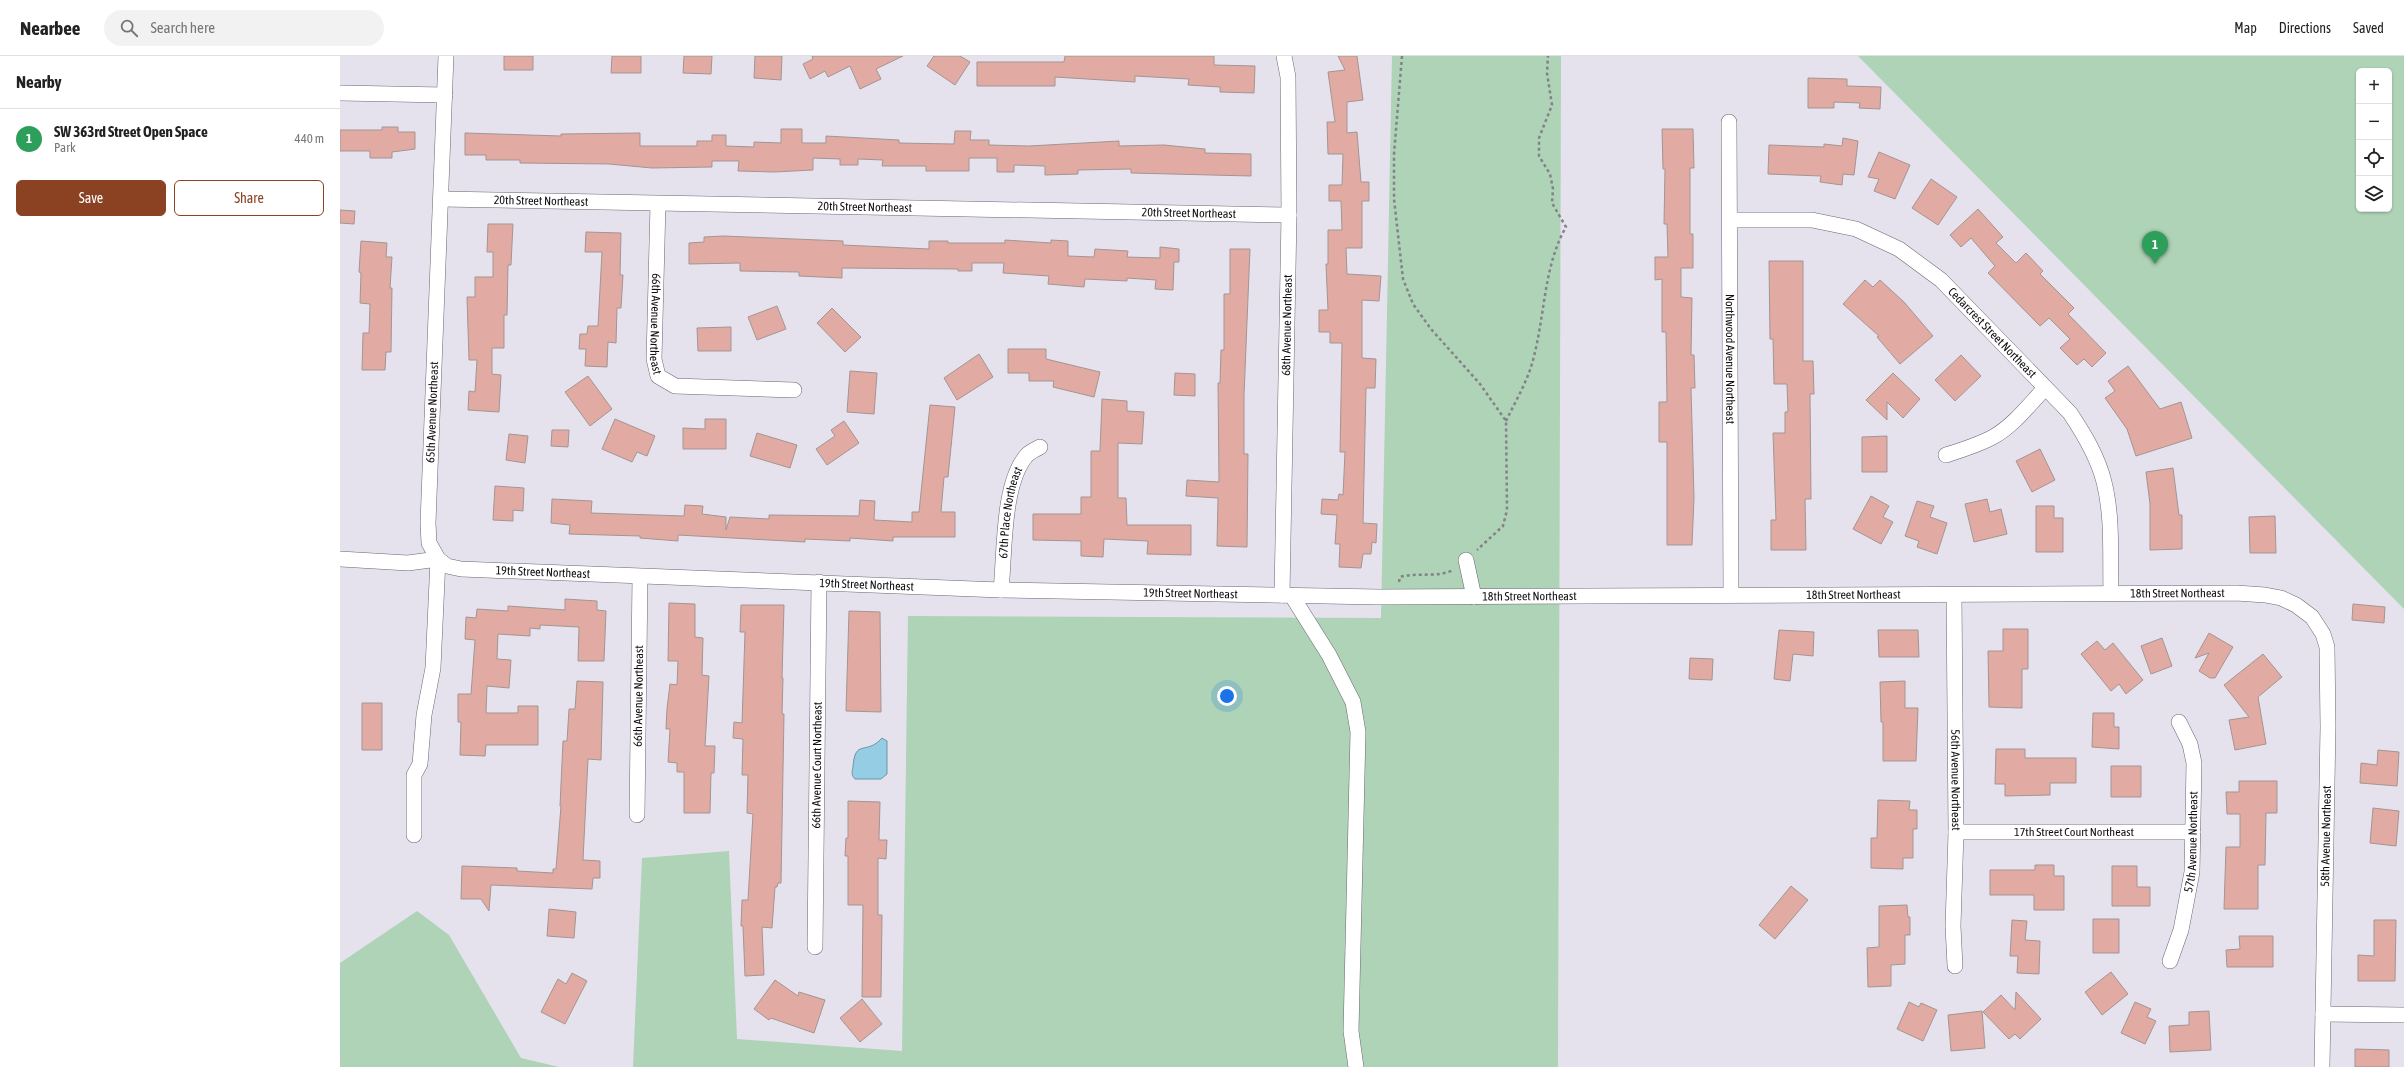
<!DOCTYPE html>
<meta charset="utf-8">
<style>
:root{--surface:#fff;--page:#f2f2f2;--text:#222;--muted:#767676;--line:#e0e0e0;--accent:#8a4222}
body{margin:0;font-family:"Asap Condensed",sans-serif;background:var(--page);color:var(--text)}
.controls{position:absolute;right:12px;top:12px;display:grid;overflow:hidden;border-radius:6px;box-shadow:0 1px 3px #0004}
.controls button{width:36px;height:36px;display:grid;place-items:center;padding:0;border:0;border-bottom:1px solid var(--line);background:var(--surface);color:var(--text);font:20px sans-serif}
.you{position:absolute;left:887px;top:640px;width:14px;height:14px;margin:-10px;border:3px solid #fff;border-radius:50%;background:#1a73e8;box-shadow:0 0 0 6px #1a73e833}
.badge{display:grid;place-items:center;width:26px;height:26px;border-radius:50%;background:var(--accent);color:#fff;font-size:13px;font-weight:700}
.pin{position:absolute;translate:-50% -33px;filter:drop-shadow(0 1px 2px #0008)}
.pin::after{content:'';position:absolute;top:21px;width:14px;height:12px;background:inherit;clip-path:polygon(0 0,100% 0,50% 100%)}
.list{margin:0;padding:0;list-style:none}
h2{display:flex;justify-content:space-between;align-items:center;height:52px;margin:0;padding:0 16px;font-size:17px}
h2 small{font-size:13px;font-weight:400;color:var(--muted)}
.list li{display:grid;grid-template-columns:26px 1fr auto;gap:12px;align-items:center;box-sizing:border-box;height:60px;padding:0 16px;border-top:1px solid var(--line)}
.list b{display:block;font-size:15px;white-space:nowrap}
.list p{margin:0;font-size:13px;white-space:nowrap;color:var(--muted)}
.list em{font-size:13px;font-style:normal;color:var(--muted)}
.actions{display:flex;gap:8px;padding:12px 16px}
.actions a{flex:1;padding:9px 0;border:1px solid var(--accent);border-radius:6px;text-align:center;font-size:14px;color:var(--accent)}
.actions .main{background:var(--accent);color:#fff}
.icon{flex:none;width:22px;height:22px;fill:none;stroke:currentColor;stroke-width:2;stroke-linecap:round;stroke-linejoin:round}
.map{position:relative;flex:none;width:2064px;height:1011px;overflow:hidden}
header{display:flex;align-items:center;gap:24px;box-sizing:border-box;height:56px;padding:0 20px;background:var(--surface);border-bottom:1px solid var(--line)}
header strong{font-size:19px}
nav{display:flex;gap:22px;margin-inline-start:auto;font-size:14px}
.search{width:280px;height:36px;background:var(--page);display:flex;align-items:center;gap:10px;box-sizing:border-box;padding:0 14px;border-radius:22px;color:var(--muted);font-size:15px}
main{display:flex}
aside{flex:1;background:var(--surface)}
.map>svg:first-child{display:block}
.green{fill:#aed3b6;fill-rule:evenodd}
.water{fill:#95cee4;stroke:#6d94a5}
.building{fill:#e1aaa3;stroke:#a39593}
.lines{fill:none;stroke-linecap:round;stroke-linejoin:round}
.minor-casing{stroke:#696670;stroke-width:16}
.path{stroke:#838189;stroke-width:2.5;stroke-dasharray:3 3;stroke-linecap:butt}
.minor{stroke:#fff;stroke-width:15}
.labels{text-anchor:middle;stroke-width:3;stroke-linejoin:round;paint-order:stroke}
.street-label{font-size:12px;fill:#100e12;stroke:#fff}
</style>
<header>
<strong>Nearbee</strong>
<div class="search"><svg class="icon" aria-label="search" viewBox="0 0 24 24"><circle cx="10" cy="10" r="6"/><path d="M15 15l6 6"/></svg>Search here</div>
<nav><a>Map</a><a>Directions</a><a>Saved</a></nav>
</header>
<main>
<aside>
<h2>Nearby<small></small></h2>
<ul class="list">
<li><span class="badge" style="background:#2e9e5b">1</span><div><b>SW 363rd Street Open Space</b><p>Park</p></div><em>440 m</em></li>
</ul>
<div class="actions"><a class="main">Save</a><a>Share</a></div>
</aside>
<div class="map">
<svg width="2064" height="1011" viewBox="0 0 2064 1011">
<rect width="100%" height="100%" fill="#e5e2ee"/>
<path class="green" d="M1052,0H1221L1218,1011H293L302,802L389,795L397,983L562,995L568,560L1041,562Z
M1518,0H2064V553ZM2019,15H2049V153H2019Z
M77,855L109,879L181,1002L219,1011H0V907Z"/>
<path class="water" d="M542,682L547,685V718L541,723H515C511,719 512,716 513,711C515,682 526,700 542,682Z"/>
<path class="building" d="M164,0H193V14H164Z
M272,0H301V17H271Z
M344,0H372L371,18L343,17Z
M415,0H442L441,24L414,22Z
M472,0H563L536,13L541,23L520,33L510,10L488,21L485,15L470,23L463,8L473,3Z
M594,0H620L630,6L615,29L587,10Z
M725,0H874V9L915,10L914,37L880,36V31L848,29L849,23L795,20V26L715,21V30H637V6H724Z
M998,0H1017L1023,44L1007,46V77L1017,76L1021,126H1029V145H1022V192H1006L1007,218L1041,220L1039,245L1022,244V302L1036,303L1035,332H1026L1023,467L1037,468L1036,487L1032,486L1031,498H1023L1021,512L999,511L1000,488H995L997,459L981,458L982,443L998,444L999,438L1003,439L1005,396H1000L1002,287H990V276H979V254H988L986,208H988V174H1002L1001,145H989V129H1002L1003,98H988L987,66H995L988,16L1005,14Z
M1468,22L1507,23V30L1541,31L1540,53L1519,52L1520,47L1494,46V52H1468Z
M42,71H58V76H75V93L52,96V102H30V95H0V74H42Z
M441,73H462V87H486V80L559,84V87L614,88L615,75H631L630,84H649V89L689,90L779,85V90L824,89L865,93V97L911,98V120L791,117V113L738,114V118L705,119V110L674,109V116H657V102H629V115H586V110H542L543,104L518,103V109H500V103L473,102V114L434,116L398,115L399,105H372V111L312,112L269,108L180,107V104H146V99H125V77L221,80V78L300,77V90H357V85H372V79H386V90L414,91V86L441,87Z
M1322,73H1353L1354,112H1350V178H1353V212H1341V241L1352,242L1351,299H1354L1355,332H1351L1354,442L1352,489H1327V386H1319V346H1327L1326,276H1322V223L1315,224V201H1328L1327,168H1324L1325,113H1323Z
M1503,82L1518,85L1514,119L1503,118L1502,129L1480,126L1481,120L1428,118L1429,89L1484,91V88L1502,90Z
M1539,96L1570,109L1555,143L1534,135L1539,123L1528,121Z
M1591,123L1617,141L1598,169L1572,152Z
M1638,153L1663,181L1656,187L1676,207L1686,197L1703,215L1700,218L1734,252L1728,258L1766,297L1752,311L1744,303L1737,309L1720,292L1730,283L1709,262L1700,270L1648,217L1655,210L1631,182L1621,191L1610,179Z
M0,154L15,155L14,168L0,167Z
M148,168H173L171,209H168L167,259H164V292H152V318L161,319L159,356L128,354L129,335L135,336L137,304H129L127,241H135V221H153V196H147Z
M246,176L281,177L280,219H283L281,252H277L276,287L268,286L267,311L245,310L246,293H239L240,278H247L248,270H258L262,196H245Z
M383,180L503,185V189L589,193V185H608V187H665V184L711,187V184L728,185V200L754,201L755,193L788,195L787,201L820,202V191L839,193V206H834L833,234L815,233L816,224L787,222V225L745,223L744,231L708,228L709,220L663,217L664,207H632V215H618V213L502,212V222L459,220V216L400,215V207L349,208V187L364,186V181Z
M21,185L47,187L46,201H52L50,232H52L51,296H46L45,314H22L23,277H29L30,248L20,247L21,217L19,216Z
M890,193H910L904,339V398H908L907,491L877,490L878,442L846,440L847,424L879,426L878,327H880L881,294H884V238H890Z
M1429,205H1463V305H1473L1474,338H1470L1471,443H1465L1466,494H1431V464H1436L1433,377H1445V356H1448L1447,328H1434L1433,283H1430Z
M1525,224L1533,231L1540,224L1564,246L1593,280L1560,308L1537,281L1539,280L1503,248Z
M437,250L446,273L417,284L408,261Z
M492,252L521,281L505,296L477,267Z
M391,271V295H358L357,272Z
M668,293H706V303L760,316L754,341L713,331L714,325H689V317H668Z
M639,298L653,321L617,344L604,322Z
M1621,299L1641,320L1615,345L1595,324Z
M1788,310L1820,353L1841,346L1852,382L1796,400L1787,373L1765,342L1775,335L1768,325Z
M510,315L537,317L534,358L507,356Z
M835,317L855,318V340L834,339Z
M1553,317L1580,343L1563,362L1547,346V364L1526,344Z
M248,320L272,353L250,370L225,336Z
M762,343L787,345V355L804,356L802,388L778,387V442H786L787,469H851V499L807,498L808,485L764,483L763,501L741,500V485L693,484V458H741V441H751V395H760Z
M590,349L615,351L608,421H604L601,456H615V481H553V485L510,482V485L465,483V486L338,479V485L300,482V480L229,478L230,469L211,467L212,443L252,445L251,457L344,460L345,449L363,450L362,458L386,461V474L390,461L429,463V459L519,460L520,444L535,445L534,464L572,466V456H579Z
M275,363L315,380L307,400L297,396L292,406L262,393Z
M365,363H386V393H343V372L365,373Z
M504,365L519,387L487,409L476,393L495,380L491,374Z
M212,374H229L228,391L211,390Z
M417,377L457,389L450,412L410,400Z
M169,378L188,380L185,407L166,404Z
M1547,380V416H1522V381Z
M1700,393L1715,424L1692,436L1676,405Z
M1833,412L1839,459H1842V493L1810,494V448L1806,416Z
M155,430L184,432L183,455L173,454V465L153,464Z
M1531,440L1549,450L1543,461L1553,466L1541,488L1513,473Z
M1647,443L1650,456L1661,453L1667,478L1634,486L1625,448Z
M1577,445L1594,450L1590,461L1607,467L1597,498L1577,491L1579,485L1565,480Z
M1696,450H1714V462H1723V496H1696Z
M1935,460L1936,497H1910L1909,461Z
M225,543L257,545V554L266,555L264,605H238L239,571L200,569V573L190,572V580L158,578L157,603L171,604L169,632L147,630L146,657H178V650H198V689H146L145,700L120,699L121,666H118V638H131L135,584L125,583L126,561L136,562L137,553L168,555V550L225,554Z
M329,547L355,548V581L363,582L362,619L369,620L365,690H375L374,717H371L370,757H344V716H337V707L328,706L330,673H326L327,653L330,628L337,629L338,605H328Z
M2013,548L2045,551L2044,567L2012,564Z
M401,549H444L442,622H443L442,658H444L441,827H438L437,831H435L432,872L422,871L424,919L405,920L403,870H401L402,844H408L413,758L407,757L408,719H402L403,683L393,682L394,666L402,667L405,576H400Z
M509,555L540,556L541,656L506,655Z
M1663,573H1688V613H1682V652L1649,651L1648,595H1663Z
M1439,574L1474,576L1473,600L1453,598L1450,625L1434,623Z
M1538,574H1578L1579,601H1539Z
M1869,577L1893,591L1875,622H1870L1859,615L1869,597L1855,602Z
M1822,582L1832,610L1811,618L1801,590Z
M1757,585L1765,594L1773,587L1803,624L1786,638L1779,628L1771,635L1741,598Z
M1923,598L1942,621L1918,641L1926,688L1895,694L1889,664L1909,661L1884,629Z
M1350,602L1373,603L1372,624L1349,623Z
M237,625L263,626L261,704L248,703L243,804L260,805V822H253L252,833L151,829L149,855L141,843H121L122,810L177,812V815L213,817V813H216L221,750H220L223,685H227L229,653H235Z
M1565,625V652H1578L1576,705H1543V666H1541L1540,626Z
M22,647H42V694H22Z
M1753,657H1774V671H1779V693L1752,691Z
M1656,693H1685V702H1736V727H1710V739L1665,740V728H1655Z
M2038,694L2059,696L2057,730L2020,727L2021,707L2037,709Z
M1771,710H1801V741H1771Z
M1899,725H1937V757H1926L1925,809H1918V853H1884L1886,791H1900V758H1887L1886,736H1899Z
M1538,744L1570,745L1569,754H1577V773H1573V802H1563V813L1531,812V782H1537Z
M508,745L540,746L539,784H547L546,803L538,802V859H542L541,941H522L523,849H508V800H505L506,782H508Z
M2033,752L2059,755L2056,790L2030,787Z
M1695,809H1714V820H1724V854H1694V839H1650V814H1695Z
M1772,810H1797V831H1810V850H1772Z
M1451,830L1468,844L1435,883L1419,869Z
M1567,849L1568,861H1570V879H1565V908L1551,909V930L1528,931L1527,892L1539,891V850Z
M209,853L236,856L234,882L207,880Z
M1753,863H1779V897H1753Z
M1672,864L1687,865L1685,884L1700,885L1699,918L1677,917L1678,900H1670Z
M2034,864H2056L2055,925H2018V899L2034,900Z
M1899,880H1933V911H1887L1886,894L1900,893Z
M1771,916L1788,938L1762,959L1745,936Z
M232,917L247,925L225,968L201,956L218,923L226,928Z
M435,924L458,940L459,936L485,944L474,977L431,962L429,964L414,953Z
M1676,936L1701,963L1680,983L1675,978L1669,983L1643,956L1661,939L1675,954Z
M522,943L542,968L520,986L500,962Z
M1569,946L1579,951L1581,947L1597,954L1583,985L1557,973Z
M1795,946L1811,953L1807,961L1816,965L1805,988L1781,977Z
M1642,955L1645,992L1611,995L1608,959Z
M1869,955L1871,994L1830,996L1829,970L1849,969V956Z
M2015,993L2049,994V1011H2015Z"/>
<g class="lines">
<g class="minor-casing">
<g id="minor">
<path d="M0,37L105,39"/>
<path id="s1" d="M1389,66L1391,539"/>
<path id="s2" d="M101,143L949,159"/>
<path id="s3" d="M318,148L314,303L318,320L335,330L454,334"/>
<path id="s4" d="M1390,164H1472L1516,173L1559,193L1601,224L1730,357C1744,378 1758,401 1764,426C1773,461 1770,501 1771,536"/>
<path d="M1606,399C1622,394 1638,389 1653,381C1673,370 1689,349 1705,332"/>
<path id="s5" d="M0,503L68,507L98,503L107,510L121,513L661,534L1039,541L1896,537L1925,539L1941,542L1956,549L1972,561L1983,578L1987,591L1988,671L1982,1011"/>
<path d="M1126,504L1134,541"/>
<path id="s6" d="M661,534C665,497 662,427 687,399C690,396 696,393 700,391"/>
<path id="s7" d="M942,539L949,159L948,21L944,0"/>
<path id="s8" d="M1614,539L1616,776L1613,870L1615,910"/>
<path d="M952,540L989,599L1013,646L1018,676L1011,975L1016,1011"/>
<path id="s9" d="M297,759L300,521"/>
<path id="s10" d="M1616,776H1853"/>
<path id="s11" d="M74,779V719L80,708L84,659L93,612L98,503L89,487L88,467L106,0"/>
<path id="s12" d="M475,891L479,526"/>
<path id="s13" d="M1830,905L1841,874L1852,816L1854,707L1850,688L1839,666"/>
<path d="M1983,958L2064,959"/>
</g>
</g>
<path class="path" d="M1062,0L1054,98V143L1063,223L1073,248L1091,273L1140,328L1166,365L1167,454L1163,470L1137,494
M1166,365C1176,344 1189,323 1194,300C1205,258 1204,209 1226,171L1212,147L1213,133L1210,118L1199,100V82L1212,49L1207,17L1208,0
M1059,526L1060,521C1077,516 1098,522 1113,514"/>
<use href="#minor" class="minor"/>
</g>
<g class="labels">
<g class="street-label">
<text dy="4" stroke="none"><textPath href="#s2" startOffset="100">20th Street Northeast</textPath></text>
<text dy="4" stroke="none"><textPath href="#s2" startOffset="424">20th Street Northeast</textPath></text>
<text dy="4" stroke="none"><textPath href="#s2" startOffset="748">20th Street Northeast</textPath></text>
<text dy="4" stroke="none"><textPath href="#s3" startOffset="120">66th Avenue Northeast</textPath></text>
<text dy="4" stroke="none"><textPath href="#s7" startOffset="270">68th Avenue Northeast</textPath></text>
<text dy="4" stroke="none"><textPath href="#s4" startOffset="300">Cedarcrest Street Northeast</textPath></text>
<text dy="4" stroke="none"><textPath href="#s1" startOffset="237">Northwood Avenue Northeast</textPath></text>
<text dy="4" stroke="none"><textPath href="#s11" startOffset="428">65th Avenue Northeast</textPath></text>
<text dy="4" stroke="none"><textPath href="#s6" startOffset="78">67th Place Northeast</textPath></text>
<text dy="4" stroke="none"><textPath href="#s5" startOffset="206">19th Street Northeast</textPath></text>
<text dy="4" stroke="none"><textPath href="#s5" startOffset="530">19th Street Northeast</textPath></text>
<text dy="4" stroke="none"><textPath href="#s5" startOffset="1841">18th Street Northeast</textPath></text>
<text dy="4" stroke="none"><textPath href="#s5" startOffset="854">19th Street Northeast</textPath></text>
<text dy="4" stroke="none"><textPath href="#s5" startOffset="1517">18th Street Northeast</textPath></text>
<text dy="4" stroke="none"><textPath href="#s5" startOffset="1193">18th Street Northeast</textPath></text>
<text dy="4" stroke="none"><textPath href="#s9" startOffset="119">66th Avenue Northeast</textPath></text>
<text dy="4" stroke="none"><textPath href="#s12" startOffset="182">66th Avenue Court Northeast</textPath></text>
<text dy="4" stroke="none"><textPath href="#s8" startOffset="185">56th Avenue Northeast</textPath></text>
<text dy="4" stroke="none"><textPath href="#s10" startOffset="118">17th Street Court Northeast</textPath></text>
<text transform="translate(1986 780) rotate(-89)" y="4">58th Avenue Northeast</text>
<text dy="4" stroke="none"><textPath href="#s13" startOffset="122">57th Avenue Northeast</textPath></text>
</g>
</g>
</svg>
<div class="controls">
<button>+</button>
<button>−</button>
<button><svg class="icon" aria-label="locate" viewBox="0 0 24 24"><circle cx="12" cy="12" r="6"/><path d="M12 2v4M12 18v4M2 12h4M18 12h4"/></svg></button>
<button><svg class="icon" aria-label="layers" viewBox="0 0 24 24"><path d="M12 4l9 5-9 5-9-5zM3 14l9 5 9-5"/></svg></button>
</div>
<div class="you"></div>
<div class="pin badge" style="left:1815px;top:208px;background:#2e9e5b">1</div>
</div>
</main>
